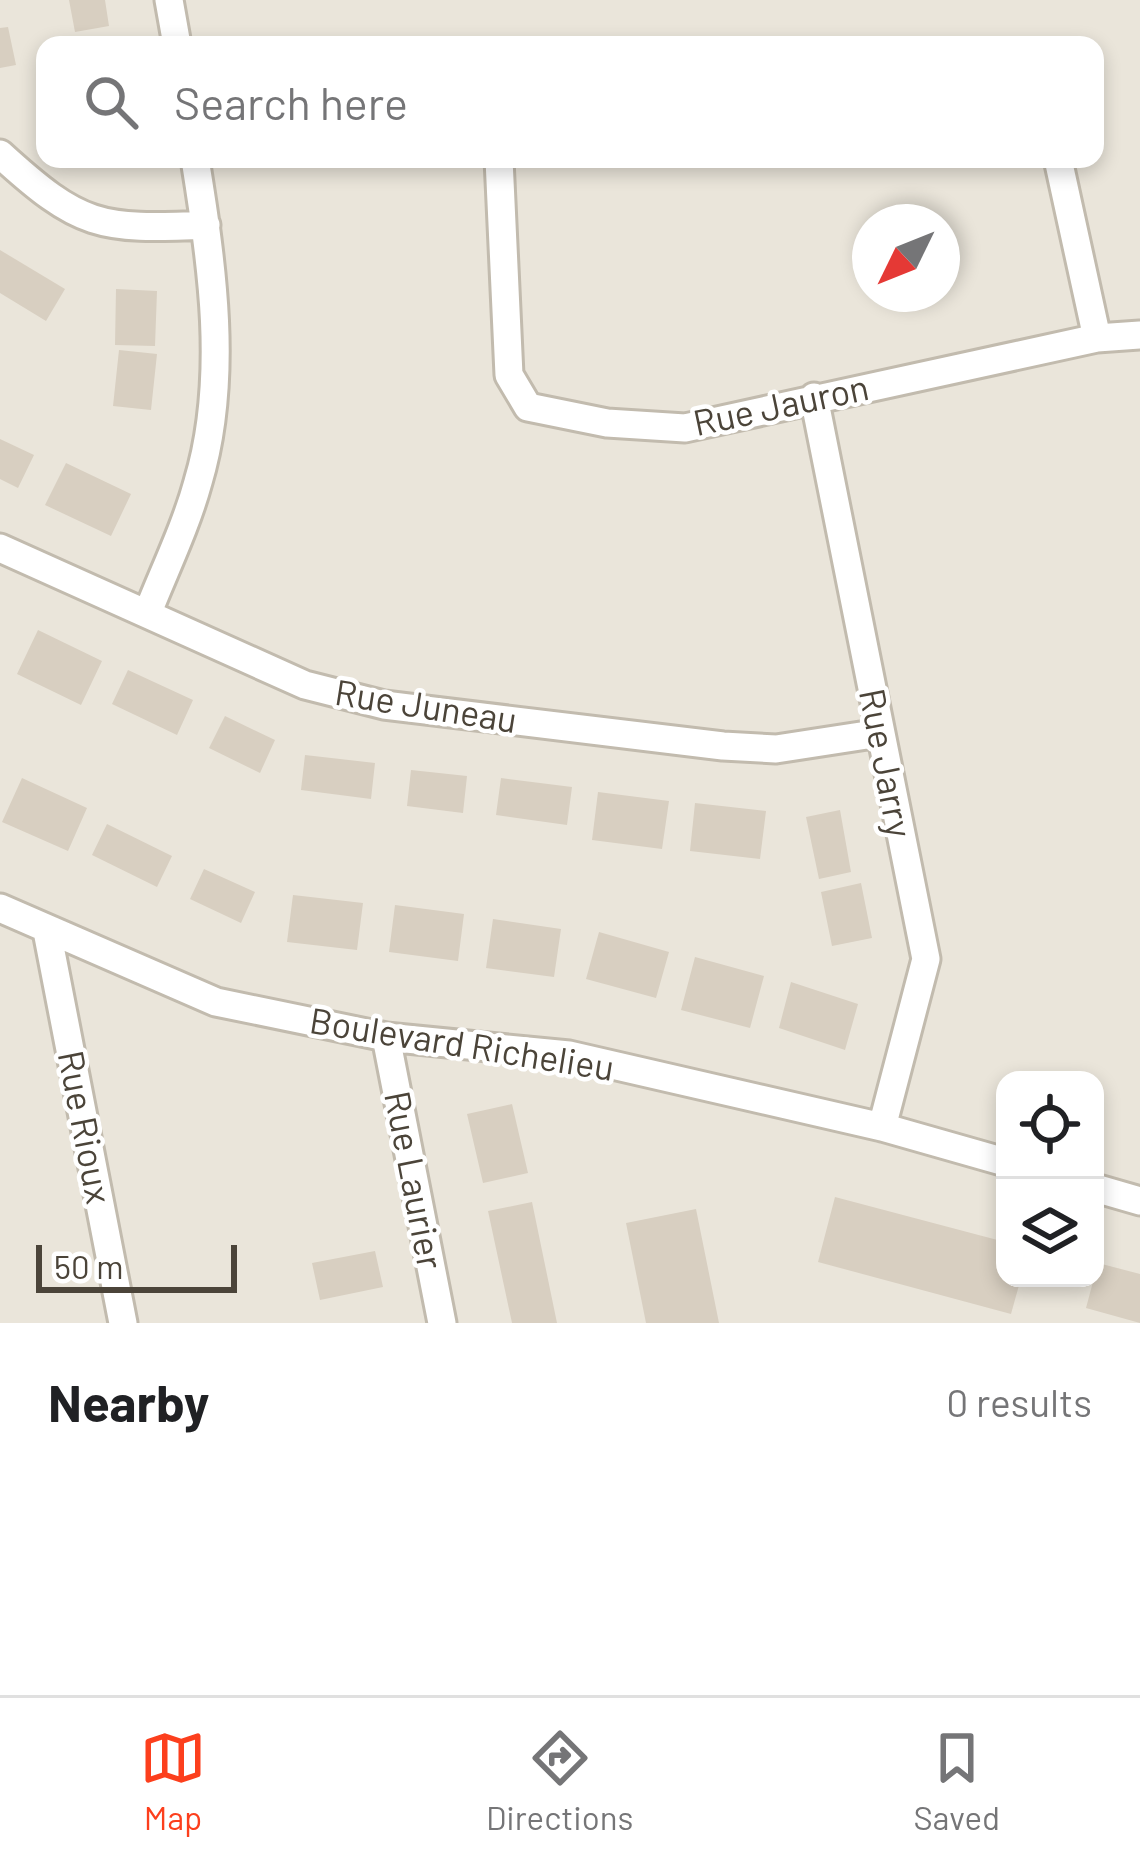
<!DOCTYPE html>
<style>
:root{--surface:#fff;--page:#f6f6f6;--text:#202124;--muted:#757577;--line:#e0e0e0;--accent:#fc3f1d}
body{margin:0;font-family:Barlow,sans-serif;background:var(--page);color:var(--text)}
.controls{position:absolute;right:36px;bottom:36px;display:grid;overflow:hidden;border-radius:24px;box-shadow:0 6px 18px #0003}
.controls button{width:108px;height:108px;display:grid;place-items:center;padding:0;border:0;border-bottom:3px solid var(--line);background:var(--surface);color:var(--text);font:60px sans-serif}
.compass{position:absolute;left:852px;top:204px;width:108px;height:108px;border-radius:50%;background:var(--surface);box-shadow:0 6px 18px #0003;rotate:227deg}
.scale{position:absolute;left:36px;bottom:30px;width:201px;box-sizing:border-box;padding-left:12px;border:6px solid #4b4439;border-top:0;font-size:33px;line-height:42px;white-space:nowrap;color:#4b4439;-webkit-text-stroke:9px #fff;paint-order:stroke}
.list{margin:0;padding:0;list-style:none}
h2{display:flex;justify-content:space-between;align-items:center;height:156px;margin:0;padding:0 48px;font-size:51px}
h2 small{font-size:39px;font-weight:400;color:var(--muted)}
.icon{flex:none;width:66px;height:66px;fill:none;stroke:currentColor;stroke-width:2;stroke-linecap:round;stroke-linejoin:round}
.map{position:relative;flex:none;width:1140px;height:1323px;overflow:hidden}
.search{position:absolute;background:var(--surface);box-shadow:0 6px 18px #0003;left:36px;right:36px;top:36px;height:132px;display:flex;align-items:center;gap:30px;box-sizing:border-box;padding:0 42px;border-radius:24px;color:var(--muted);font-size:45px}
.sheet{height:372px;background:var(--surface)}
nav{display:flex;justify-content:space-around;align-items:center;box-sizing:border-box;height:168px;border-top:3px solid var(--line);background:var(--surface);font-size:33px;color:var(--muted)}
nav a{display:grid;justify-items:center;gap:6px}
nav .on{color:var(--accent)}
.map>svg:first-child{display:block}
.residential{fill:#eae5da;fill-rule:evenodd}
.building{fill:#d8cfc1}
.lines{fill:none;stroke-linecap:round;stroke-linejoin:round}
.minor-casing{stroke:#c2bbae;stroke-width:33}
.minor{stroke:#fff;stroke-width:27}
.labels{text-anchor:middle;stroke-width:9;stroke-linejoin:round;paint-order:stroke}
.street-label{font-size:36px;fill:#4b4439;stroke:#fff}
</style>
<div class="map">
<svg width="1140" height="1323" viewBox="0 0 1140 1323">
<rect width="100%" height="100%" fill="#f6f3ec"/>
<path class="residential" d="M0,0H1140V1323H0ZM45,45H1095V159H45ZM870,222H942V294H870ZM1005,1080H1095V1278H1005Z"/>
<path class="building" d="M69,0H105L109,26L75,32Z
M8,27L16,65L0,68V28Z
M0,250L65,289L46,321L0,293Z
M116,289L157,291L155,346L115,345Z
M119,350L157,354L151,410L113,406Z
M0,439L34,455L18,488L0,479Z
M66,463L131,494L111,536L45,505Z
M38,630L102,661L81,705L17,674Z
M128,670L193,700L177,735L112,704Z
M225,716L275,740L260,773L209,748Z
M305,755L375,763L371,799L301,790Z
M411,770L467,776L463,813L407,806Z
M22,778L87,808L68,851L2,822Z
M501,778L572,787L567,825L496,815Z
M598,792L669,801L662,849L592,840Z
M695,803L766,811L760,859L690,851Z
M840,810L851,872L819,879L806,817Z
M107,824L172,856L157,887L92,855Z
M204,869L255,892L241,923L190,899Z
M861,883L872,938L832,946L821,892Z
M293,895L363,903L357,950L287,942Z
M395,905L464,914L458,961L389,952Z
M493,919L561,929L554,977L486,968Z
M599,932L669,952L656,998L586,979Z
M695,957L764,976L750,1028L681,1010Z
M791,982L858,1004L845,1050L779,1028Z
M512,1104L528,1173L483,1183L467,1114Z
M835,1197L1005,1242V1278H1021L1011,1314L818,1262Z
M532,1202L557,1323H512L488,1211Z
M696,1209L719,1323H646L626,1223Z
M375,1251L383,1287L320,1300L312,1263Z
M1098,1263L1140,1274V1323L1086,1308Z"/>
<g class="lines">
<g class="minor-casing">
<path id="minor" d="M169,0L177,45
M0,154C80,227 99,230 206,225
M499,159L509,375L528,407L607,423L685,428L1097,338L1140,335
M1058,159L1097,338
M814,397L926,959L882,1127
M0,548L305,685L384,705L723,746L776,749L880,733
M148,612C165,569 186,526 198,482C229,379 212,263 195,159
M0,908L216,1002L386,1037L569,1055L882,1127L1005,1162
M47,931L123,1323
M386,1037L442,1323
M1095,1188L1140,1201"/>
</g>
<use href="#minor" class="minor"/>
</g>
<g class="labels">
<g class="street-label">
<text transform="translate(781 405) rotate(-12)" y="13">Rue Jauron</text>
<text transform="translate(426 706) rotate(9)" y="13">Rue Juneau</text>
<text transform="translate(886 763) rotate(79)" y="13">Rue Jarry</text>
<text transform="translate(462 1044) rotate(9)" y="13">Boulevard Richelieu</text>
<text transform="translate(85 1127) rotate(79)" y="13">Rue Rioux</text>
<text transform="translate(414 1180) rotate(79)" y="13">Rue Laurier</text>
</g>
</g>
</svg>
<div class="controls">
<button><svg class="icon" aria-label="locate" viewBox="0 0 24 24"><circle cx="12" cy="12" r="6"/><path d="M12 2v4M12 18v4M2 12h4M18 12h4"/></svg></button>
<button><svg class="icon" aria-label="layers" viewBox="0 0 24 24"><path d="M12 4l9 5-9 5-9-5zM3 14l9 5 9-5"/></svg></button>
</div>
<svg class="compass" viewBox="-18 -18 36 36"><path d="M0-13l5 13h-10z" fill="#e53935"/><path d="M0 13l5-13h-10z" fill="#757577"/></svg>
<div class="scale">50 m</div>
<div class="search"><svg class="icon" aria-label="search" viewBox="0 0 24 24"><circle cx="10" cy="10" r="6"/><path d="M15 15l6 6"/></svg>Search here</div>
</div>
<section class="sheet">
<h2>Nearby<small>0 results</small></h2>
<ul class="list">
</ul>
</section>
<nav>
<a class="on"><svg class="icon" aria-label="map" viewBox="0 0 24 24"><path d="M3 6l6-2 6 2 6-2v14l-6 2-6-2-6 2zM9 4v14M15 6v14"/></svg>Map</a>
<a><svg class="icon" aria-label="directions" viewBox="0 0 24 24"><path d="M12 3l9 9-9 9-9-9zM9 14v-3h6M13 9l2 2-2 2"/></svg>Directions</a>
<a><svg class="icon" aria-label="saved" viewBox="0 0 24 24"><path d="M7 4h10v16l-5-4-5 4z"/></svg>Saved</a>
</nav>
